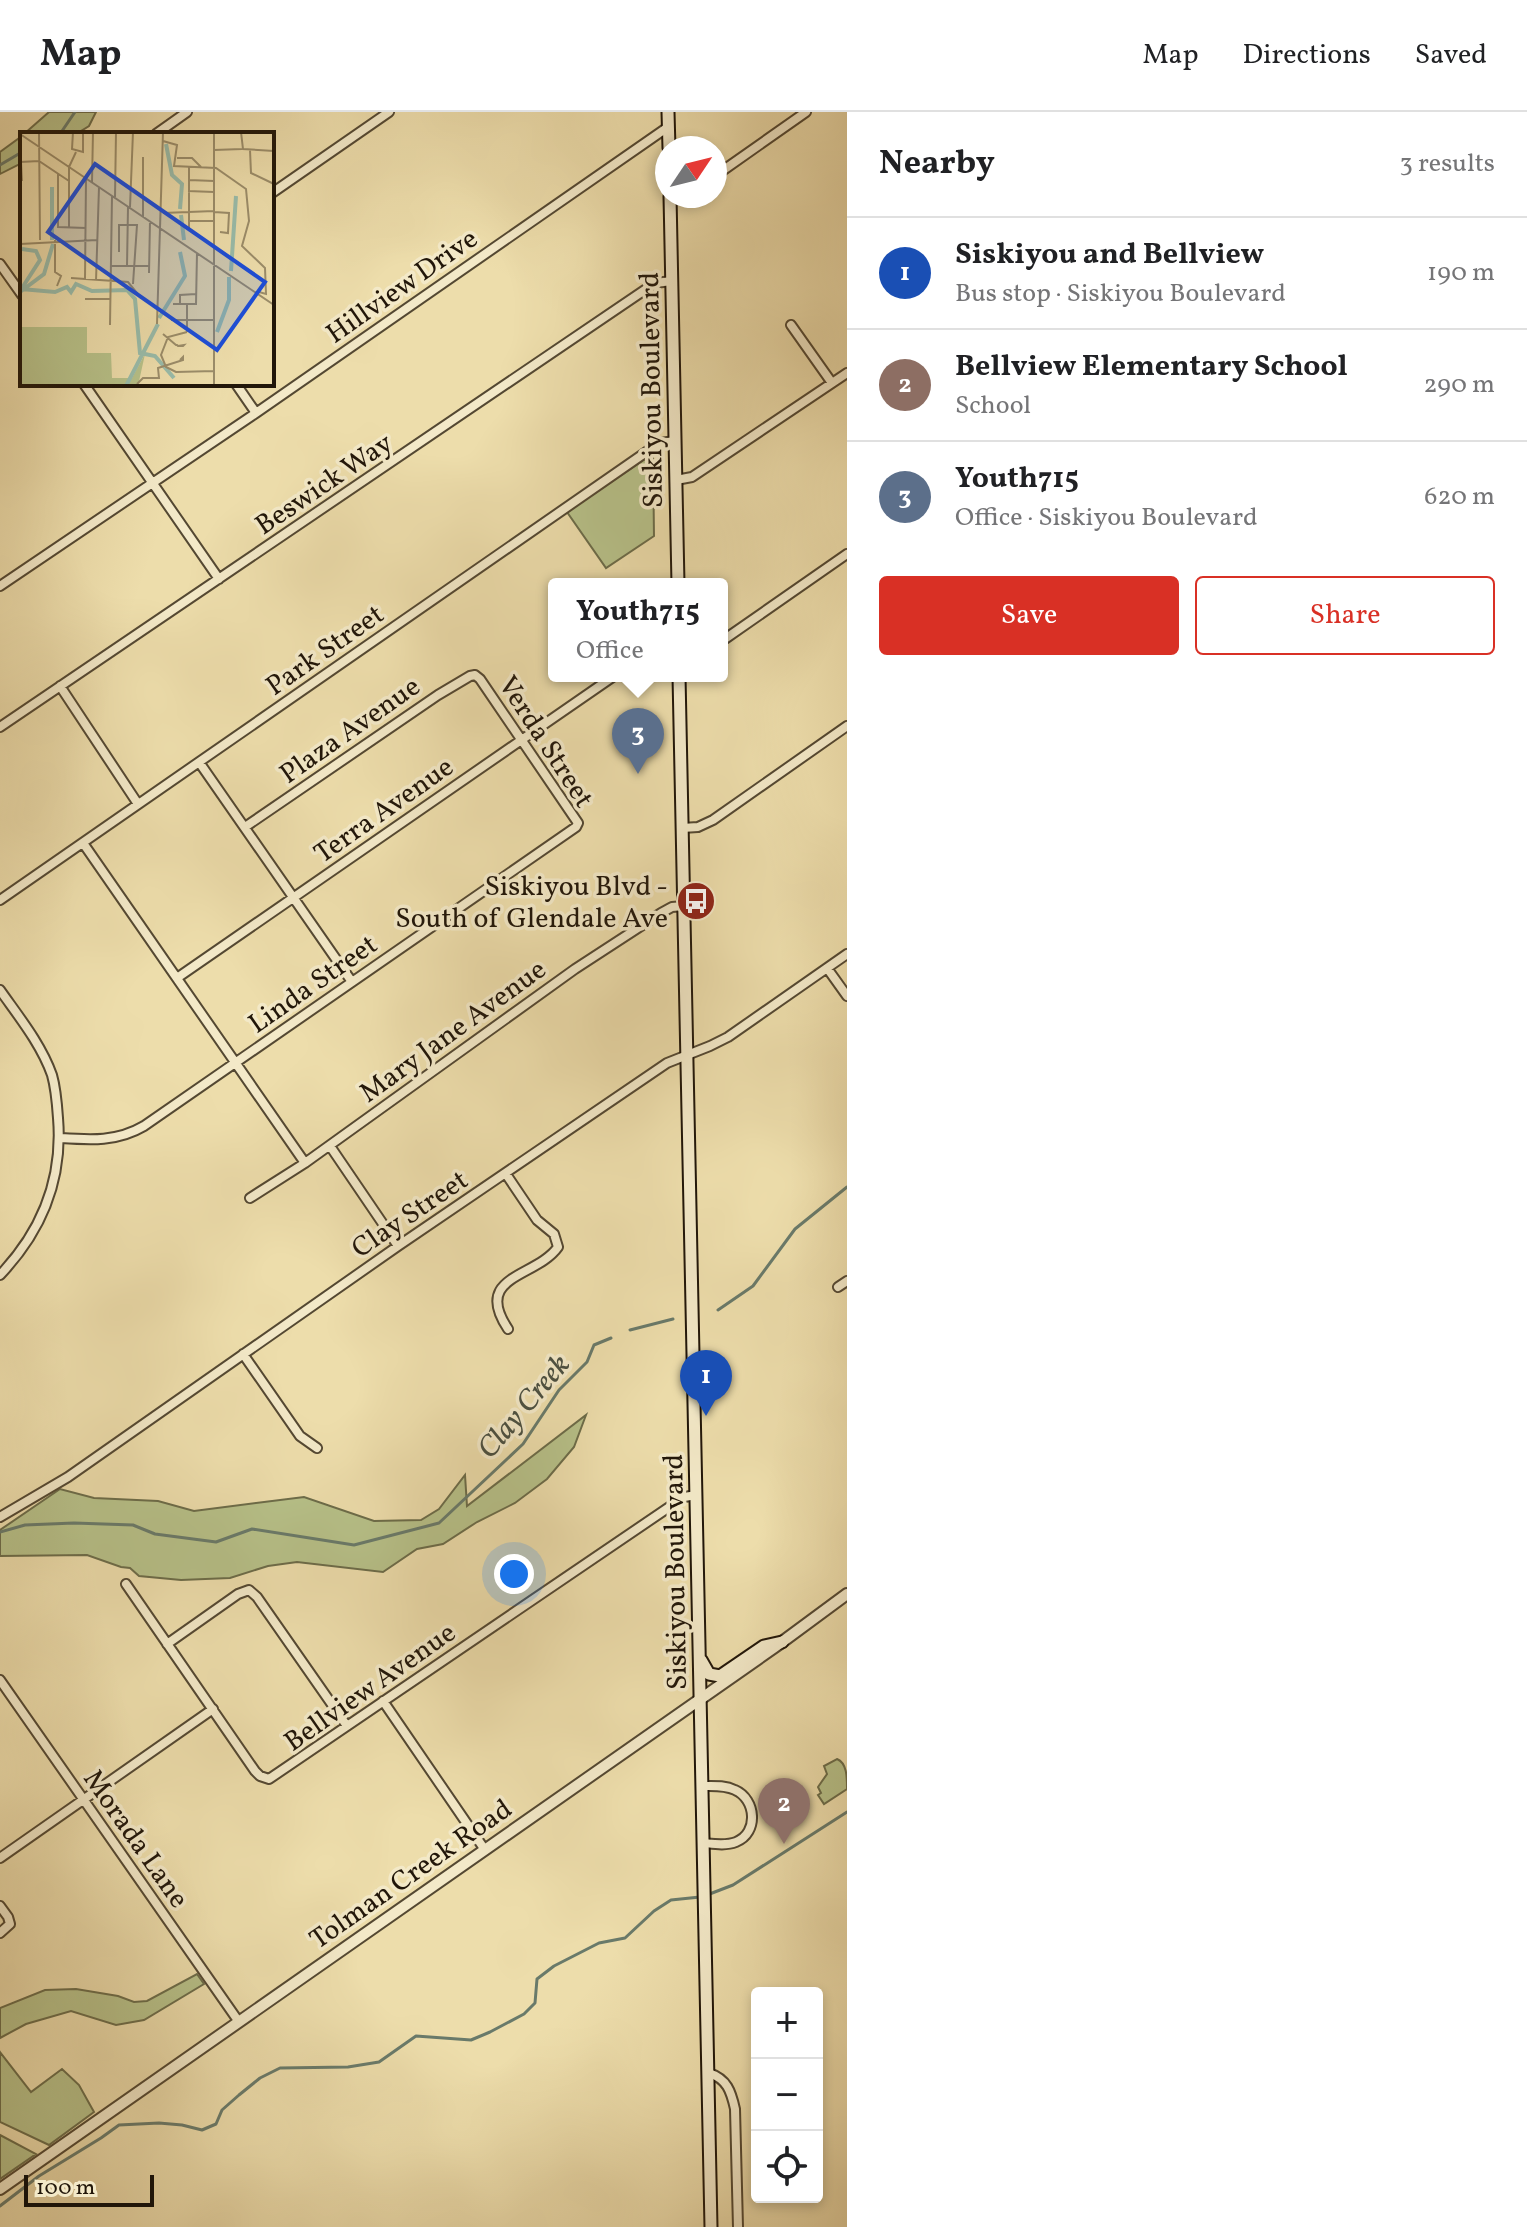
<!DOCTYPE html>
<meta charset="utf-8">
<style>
:root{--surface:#fff;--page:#f2f2f2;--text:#202124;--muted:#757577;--line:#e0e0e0;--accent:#d93025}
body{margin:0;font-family:Vollkorn,serif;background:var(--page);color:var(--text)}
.controls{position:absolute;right:24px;bottom:24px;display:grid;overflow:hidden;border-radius:8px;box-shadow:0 4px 12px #0003}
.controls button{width:72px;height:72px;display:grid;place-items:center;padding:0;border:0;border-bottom:2px solid var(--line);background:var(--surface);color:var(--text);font:40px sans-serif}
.compass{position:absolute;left:655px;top:24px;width:72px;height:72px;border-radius:50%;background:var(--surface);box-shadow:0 4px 12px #0003;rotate:55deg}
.scale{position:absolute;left:24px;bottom:20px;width:130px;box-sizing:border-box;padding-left:8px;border:4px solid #211609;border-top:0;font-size:22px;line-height:28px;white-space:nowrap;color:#211609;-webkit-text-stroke:6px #f3e9c8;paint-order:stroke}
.you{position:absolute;left:514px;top:1462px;width:28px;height:28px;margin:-20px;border:6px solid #fff;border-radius:50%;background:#1a73e8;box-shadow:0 0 0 12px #1a73e833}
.badge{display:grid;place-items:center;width:52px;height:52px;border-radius:50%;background:var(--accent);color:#fff;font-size:26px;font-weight:700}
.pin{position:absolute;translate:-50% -66px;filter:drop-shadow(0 2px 4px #0008)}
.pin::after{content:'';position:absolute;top:42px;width:28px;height:24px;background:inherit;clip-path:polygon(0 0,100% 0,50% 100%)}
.popup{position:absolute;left:548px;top:466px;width:180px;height:104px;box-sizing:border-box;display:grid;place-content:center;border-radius:8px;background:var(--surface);filter:drop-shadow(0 2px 6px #0005);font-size:26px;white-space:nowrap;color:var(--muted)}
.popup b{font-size:30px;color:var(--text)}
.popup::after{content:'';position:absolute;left:50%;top:100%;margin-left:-16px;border:16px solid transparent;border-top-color:var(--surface)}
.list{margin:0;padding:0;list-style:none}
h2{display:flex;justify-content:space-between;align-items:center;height:104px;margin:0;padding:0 32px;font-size:34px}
h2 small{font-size:26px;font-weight:400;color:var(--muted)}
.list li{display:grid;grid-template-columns:52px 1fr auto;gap:24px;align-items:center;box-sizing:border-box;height:112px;padding:0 32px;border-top:2px solid var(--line)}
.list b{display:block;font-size:30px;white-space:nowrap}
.list p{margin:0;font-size:26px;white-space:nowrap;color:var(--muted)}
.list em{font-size:26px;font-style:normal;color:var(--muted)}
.actions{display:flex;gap:16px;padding:24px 32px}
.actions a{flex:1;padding:18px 0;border:2px solid var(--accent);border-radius:8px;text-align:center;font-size:28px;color:var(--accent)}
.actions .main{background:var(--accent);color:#fff}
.icon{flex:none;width:44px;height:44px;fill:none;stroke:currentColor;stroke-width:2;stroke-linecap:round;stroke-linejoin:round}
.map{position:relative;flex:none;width:847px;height:2115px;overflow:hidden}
header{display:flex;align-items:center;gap:48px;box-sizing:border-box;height:112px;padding:0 40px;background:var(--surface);border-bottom:2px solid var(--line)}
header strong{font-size:38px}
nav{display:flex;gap:44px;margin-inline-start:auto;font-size:28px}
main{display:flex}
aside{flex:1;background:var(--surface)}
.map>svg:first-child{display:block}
.green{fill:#b7c189;stroke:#6c6c49;stroke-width:2}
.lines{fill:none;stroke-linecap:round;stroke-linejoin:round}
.stream{stroke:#697a6a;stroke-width:3}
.minor-casing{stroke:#544832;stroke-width:12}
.tertiary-casing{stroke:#544832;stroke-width:14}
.secondary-casing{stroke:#211609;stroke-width:15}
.minor{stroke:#f3e9c8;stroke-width:8}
.tertiary{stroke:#f3e9c8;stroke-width:10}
.secondary{stroke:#f3e9c8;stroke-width:11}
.labels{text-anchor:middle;stroke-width:7;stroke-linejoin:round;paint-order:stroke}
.street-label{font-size:28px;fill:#211609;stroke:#f3e9c8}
.poi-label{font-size:28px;fill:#211609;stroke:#f3e9c8;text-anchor:end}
.water-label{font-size:30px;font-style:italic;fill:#4b5041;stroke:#f3e9c8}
.inset-river{fill:none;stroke:#99bcaa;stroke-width:4}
.inset-road{fill:none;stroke:#9b8d6a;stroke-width:2}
.view{fill:#1d4ed8;fill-opacity:0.15;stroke:#1d4ed8;stroke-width:4}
.inset-edge{fill:none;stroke:#211609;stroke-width:4}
</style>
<header>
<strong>Map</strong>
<nav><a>Map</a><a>Directions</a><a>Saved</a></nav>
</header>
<main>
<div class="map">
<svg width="847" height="2115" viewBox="0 0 847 2115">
<rect width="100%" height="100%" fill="#edddab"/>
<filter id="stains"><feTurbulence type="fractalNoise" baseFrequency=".0025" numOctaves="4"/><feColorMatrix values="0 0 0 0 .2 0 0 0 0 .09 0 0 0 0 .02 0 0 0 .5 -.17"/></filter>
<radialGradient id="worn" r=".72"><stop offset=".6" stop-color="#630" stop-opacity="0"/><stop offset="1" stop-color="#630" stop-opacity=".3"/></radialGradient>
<path class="green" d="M49,0H96L89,14L76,22H24Z
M22,24V51L0,62V40Z
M653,344L654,424L606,456L567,400L648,345Z
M586,1303L574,1335L547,1367L515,1391L477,1410L443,1432L417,1437L383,1460L297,1450L268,1454L230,1466L181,1468L139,1464L130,1456L121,1455L87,1443L0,1444V1418L60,1377L94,1386L158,1389L194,1399L304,1385L374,1409L421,1408L439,1397L465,1363L467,1394Z
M837,1647C847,1651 847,1665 847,1677L824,1692L818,1683L821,1681L818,1675L827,1662L824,1654Z
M197,1862L204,1872L144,1908L116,1913L71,1899L26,1912L0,1926V1896L45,1878L76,1877L118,1884L134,1890L147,1889Z
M0,1940L31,1980L62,1957L79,1973L94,2000L49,2033L0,2010Z
M0,2023L36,2042L0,2067Z"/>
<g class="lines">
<path class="stream" d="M60,22L75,0
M0,53L22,40
M718,1198L753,1174L795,1117L847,1075
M630,1218L673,1207
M0,1420L25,1413L74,1411L133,1413L155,1422L216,1430L252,1417L354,1433L439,1411L523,1332L559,1278L587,1250L594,1233L611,1226
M707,1783L733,1773L847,1700
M0,2094L39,2064L101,2026L119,2013L159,2011L182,2013L202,2018L216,2012L222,1998L239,1983L260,1966L280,1956L348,1955L379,1950L416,1924L471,1928L490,1920L524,1902L535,1891L537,1867L554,1854L599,1831L625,1826L654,1799L671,1788L700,1785"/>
<g class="minor-casing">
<path id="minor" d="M156,22L187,0
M715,64L806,0
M272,81L389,0
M0,152L22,183
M791,213L832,271
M84,272L219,467
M236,272L256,301
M676,368L692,365L847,261
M0,474L256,301L668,15
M722,529L847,442
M60,574L138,692
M0,615L655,171L672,169
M199,650L352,870
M682,716L698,715L713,708L847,614
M83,731L305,1051
M0,788L652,336L660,331L675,329
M827,856L847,884
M177,866L614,564
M0,878C19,905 41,932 52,963C56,977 57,991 58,1006C63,1066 42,1119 0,1163
M60,1026C90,1028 117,1030 144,1014L576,715L578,711L480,567L475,563L470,564L438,583L245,715
M330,1034L398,1134
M506,1062L537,1108L554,1122L558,1135C536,1166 472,1163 508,1217
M250,1086L305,1051L575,857L661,801L672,795L684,794
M838,1175L847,1169
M243,1242L300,1324L317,1336
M0,1405L68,1365L398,1134L667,951L710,934L728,925L847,842
M126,1472L255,1659L260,1664L269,1667L684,1385L697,1383
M167,1532L238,1482L249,1478L257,1485L347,1614
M0,1568L239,1910
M383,1589L485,1738
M703,1674C713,1674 725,1673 735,1678C756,1687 759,1721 736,1730C726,1734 714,1732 704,1731
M0,1746L213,1597
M0,1794L8,1805L10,1812L0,1821
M709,1961C727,1967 731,1979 735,1997L738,2115"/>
</g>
<g class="tertiary-casing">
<path id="tertiary" d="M0,2077L782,1530L847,1482"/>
</g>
<g class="secondary-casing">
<path id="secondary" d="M668,0L669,36
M670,84L678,472
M679,564L711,2115
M701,1548L709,1562L720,1564L764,1534L782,1530"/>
</g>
<use href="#minor" class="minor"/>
<use href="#tertiary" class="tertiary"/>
<use href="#secondary" class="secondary"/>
</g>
<defs>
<g id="bus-disc" transform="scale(2)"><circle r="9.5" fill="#8f2418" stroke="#f3e9c8"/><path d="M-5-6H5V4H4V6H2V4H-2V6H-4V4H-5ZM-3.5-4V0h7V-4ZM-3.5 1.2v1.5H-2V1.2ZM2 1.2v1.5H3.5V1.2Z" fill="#fff"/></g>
</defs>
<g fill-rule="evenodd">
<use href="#bus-disc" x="696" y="789"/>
</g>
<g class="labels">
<g class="street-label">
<text transform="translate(401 173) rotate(-35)" y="10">Hillview Drive</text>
<text transform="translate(650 278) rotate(-91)" y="10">Siskiyou Boulevard</text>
<text transform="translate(323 371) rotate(-34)" y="10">Beswick Way</text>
<text transform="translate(324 537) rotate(-35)" y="10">Park Street</text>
<text transform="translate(349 617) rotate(-35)" y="10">Plaza Avenue</text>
<text transform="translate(547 629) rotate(57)" y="10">Verda Street</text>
<text transform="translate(383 697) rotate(-35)" y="10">Terra Avenue</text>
<text transform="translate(312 871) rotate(-35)" y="10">Linda Street</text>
<text transform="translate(452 918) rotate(-36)" y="10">Mary Jane Avenue</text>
<text transform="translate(409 1101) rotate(-34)" y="10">Clay Street</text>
<text transform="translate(674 1460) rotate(-91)" y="10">Siskiyou Boulevard</text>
<text transform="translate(369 1574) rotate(-35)" y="10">Bellview Avenue</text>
<text transform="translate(137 1726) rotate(55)" y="10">Morada Lane</text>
<text transform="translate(410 1761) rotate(-35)" y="10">Tolman Creek Road</text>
</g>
<g class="poi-label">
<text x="668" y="783">Siskiyou Blvd -<tspan x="668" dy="32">South of Glendale Ave</tspan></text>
</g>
<g class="water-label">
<text transform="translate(523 1294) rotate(-50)" y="10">Clay Creek</text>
</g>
</g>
<g transform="translate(20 20)">
<rect width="254" height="254" fill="#edddab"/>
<path d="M0,195H67V221H91L92,246H112L125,222L118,254H0Z" fill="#b7c189"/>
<path class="inset-river" d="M146,12L152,43L162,52L160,77M161,83L164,108M32,108V55M211,139L216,64M2,156L20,128L16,119L2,117M1,157L35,160L47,155L51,160L56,152L72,159L107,158L115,167L120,221L135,224L154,246M0,160L24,142L33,112M139,186L165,144L160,120M197,200L209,168V145M106,254L138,192"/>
<path class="inset-road" d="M19,0L20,108M53,0L52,17L63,20V0M194,0V254M221,0L223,17L254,19M0,2L254,173M143,9L157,13L154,34L196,36L226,57L229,89L222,114L245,136L246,162L239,160M0,12L2,49M194,18L222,17M230,18L231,41L254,52M123,25V85M157,26H172L181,35M0,30L19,29L49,49M169,34V98M38,42V95L66,96M169,48L194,49M72,50L73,0M168,59L194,60M95,65L96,0M110,75L113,0M194,80L209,81L208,101L200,100M143,81L194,79M169,89H194M49,96V35L56,20M35,108V140L41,144L37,154M0,112L77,108M99,120V93H117L113,152M91,134H129M107,134L108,75M129,141L130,89M51,146L108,150L121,166M65,147L66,47M76,149L79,55M65,167H91M153,172H176L177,121M160,172V163L176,162M167,172V200M151,188H194M137,192L143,0M90,193L92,64M167,200L148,205L141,223L146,235L156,240L194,239M143,202L156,213H157L158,214H163L164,213L158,214M117,252L123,246H139L138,236L163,228V225L160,228"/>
<path class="view" d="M75,32L245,150L197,218L28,100Z"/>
<rect width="254" height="254" class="inset-edge"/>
</g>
<rect width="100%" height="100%" filter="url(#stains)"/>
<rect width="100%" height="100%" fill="url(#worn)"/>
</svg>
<div class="controls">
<button>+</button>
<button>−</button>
<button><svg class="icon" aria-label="locate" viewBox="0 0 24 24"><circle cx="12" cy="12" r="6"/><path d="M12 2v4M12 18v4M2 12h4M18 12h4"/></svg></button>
</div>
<svg class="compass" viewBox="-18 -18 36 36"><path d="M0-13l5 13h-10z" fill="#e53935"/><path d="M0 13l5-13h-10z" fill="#757577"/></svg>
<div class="scale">100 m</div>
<div class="you"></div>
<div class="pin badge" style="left:706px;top:1304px;background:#1a4fb4">1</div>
<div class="pin badge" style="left:784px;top:1732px;background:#8d6e63">2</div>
<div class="pin badge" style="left:638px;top:662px;background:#5c6f8a">3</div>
<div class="popup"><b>Youth715</b>Office</div>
</div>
<aside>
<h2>Nearby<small>3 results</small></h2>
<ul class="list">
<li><span class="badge" style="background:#1a4fb4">1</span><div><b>Siskiyou and Bellview</b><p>Bus stop · Siskiyou Boulevard</p></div><em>190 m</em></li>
<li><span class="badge" style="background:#8d6e63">2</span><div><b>Bellview Elementary School</b><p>School</p></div><em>290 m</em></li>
<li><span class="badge" style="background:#5c6f8a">3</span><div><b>Youth715</b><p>Office · Siskiyou Boulevard</p></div><em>620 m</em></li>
</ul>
<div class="actions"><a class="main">Save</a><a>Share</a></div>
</aside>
</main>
